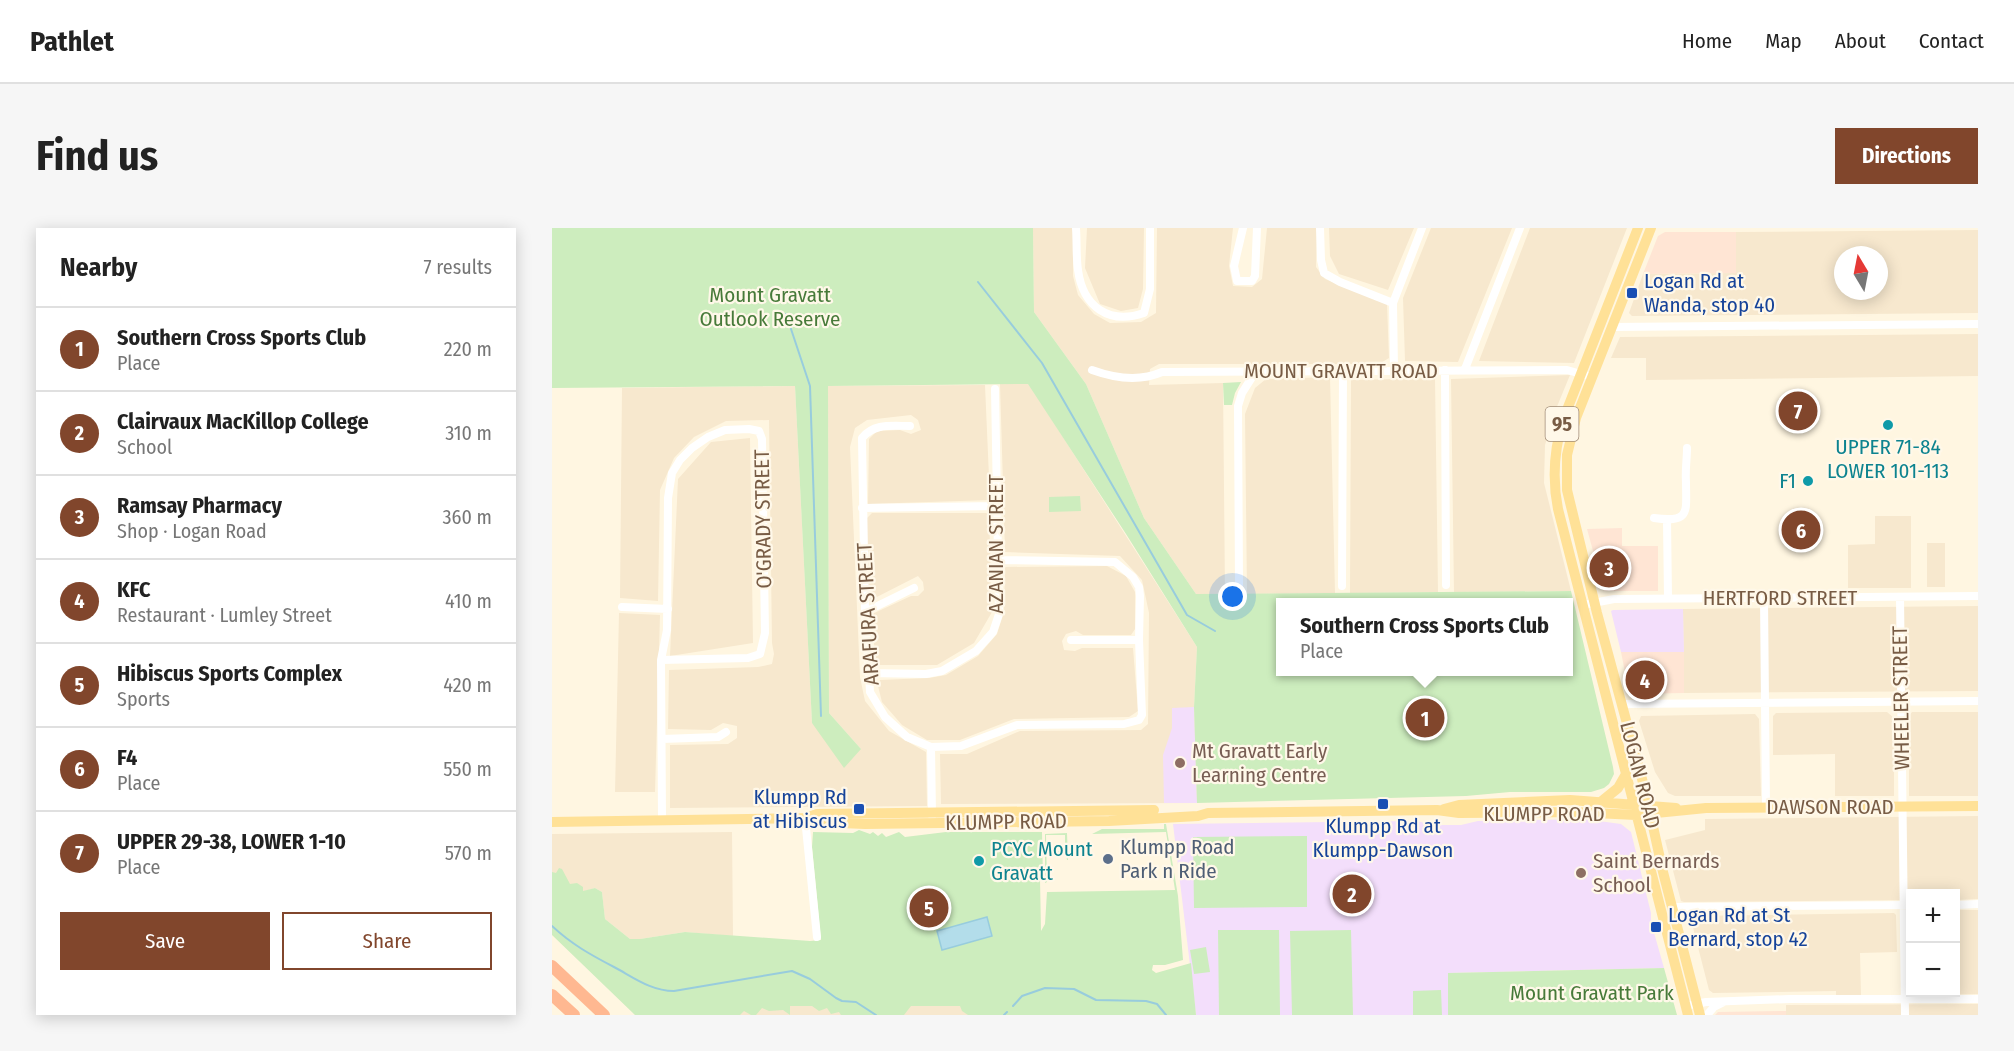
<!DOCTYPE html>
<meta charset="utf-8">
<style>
:root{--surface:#fff;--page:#f6f6f6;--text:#222;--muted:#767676;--line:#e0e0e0;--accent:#81462c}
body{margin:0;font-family:"Fira Sans Condensed",sans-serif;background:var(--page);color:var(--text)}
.controls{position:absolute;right:18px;bottom:18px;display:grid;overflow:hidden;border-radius:0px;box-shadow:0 3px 15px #0003}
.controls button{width:54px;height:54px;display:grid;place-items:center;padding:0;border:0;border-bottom:2px solid var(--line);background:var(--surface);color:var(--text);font:30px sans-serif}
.compass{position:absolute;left:1282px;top:18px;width:54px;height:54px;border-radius:50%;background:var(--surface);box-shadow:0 3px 15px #0003;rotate:350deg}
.you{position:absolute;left:681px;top:369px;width:21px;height:21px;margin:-15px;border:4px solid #fff;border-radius:50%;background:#1a73e8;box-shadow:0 0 0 9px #1a73e833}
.badge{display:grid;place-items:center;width:39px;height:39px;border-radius:50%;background:var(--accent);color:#fff;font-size:20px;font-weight:700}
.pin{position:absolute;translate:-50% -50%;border:3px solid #fff;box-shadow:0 2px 6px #0006}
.popup{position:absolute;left:724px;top:370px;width:297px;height:78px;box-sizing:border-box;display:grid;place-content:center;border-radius:0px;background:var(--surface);filter:drop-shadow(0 2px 4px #0005);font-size:20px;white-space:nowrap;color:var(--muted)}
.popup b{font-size:22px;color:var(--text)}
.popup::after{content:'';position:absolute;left:50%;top:100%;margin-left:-12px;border:12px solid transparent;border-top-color:var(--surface)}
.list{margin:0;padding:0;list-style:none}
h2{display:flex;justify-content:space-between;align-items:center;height:78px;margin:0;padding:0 24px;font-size:26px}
h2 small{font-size:20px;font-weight:400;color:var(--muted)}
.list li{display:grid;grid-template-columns:39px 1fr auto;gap:18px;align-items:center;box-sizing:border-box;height:84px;padding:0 24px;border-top:2px solid var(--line)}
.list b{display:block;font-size:22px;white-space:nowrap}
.list p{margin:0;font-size:20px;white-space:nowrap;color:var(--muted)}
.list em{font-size:20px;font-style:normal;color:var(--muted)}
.actions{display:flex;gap:12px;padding:18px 24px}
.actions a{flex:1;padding:14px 0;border:2px solid var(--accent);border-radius:0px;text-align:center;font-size:21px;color:var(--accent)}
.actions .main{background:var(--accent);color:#fff}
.map{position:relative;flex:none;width:1426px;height:787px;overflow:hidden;border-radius:0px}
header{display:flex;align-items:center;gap:36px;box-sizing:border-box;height:84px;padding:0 30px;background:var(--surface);border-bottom:2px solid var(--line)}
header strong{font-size:28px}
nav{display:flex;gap:33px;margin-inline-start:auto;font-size:21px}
.intro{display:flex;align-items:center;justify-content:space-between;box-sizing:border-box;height:144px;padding:0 36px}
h1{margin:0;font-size:42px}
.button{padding:15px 27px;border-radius:0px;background:var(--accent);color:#fff;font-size:21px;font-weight:700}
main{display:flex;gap:36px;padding:0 36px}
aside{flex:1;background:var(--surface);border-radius:0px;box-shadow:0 3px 15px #0003}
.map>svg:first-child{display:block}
.residential{fill:#f7e8ce;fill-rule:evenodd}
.commercial{fill:#ffe5d4}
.education{fill:#f3defb}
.green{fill:#cdedbe;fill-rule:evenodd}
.water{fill:#b3ddea;stroke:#98ccdd;stroke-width:1.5}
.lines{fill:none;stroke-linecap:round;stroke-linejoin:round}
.stream{stroke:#98ccdd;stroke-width:2}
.minor{stroke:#fff;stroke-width:8}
.major{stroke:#ffe197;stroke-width:10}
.highway{stroke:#ffb891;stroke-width:12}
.transit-dot{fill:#1a4fb4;stroke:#fff8e9;stroke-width:2}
.culture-dot{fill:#0f9aa8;stroke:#fff8e9;stroke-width:2}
.education-dot{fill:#8d6e63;stroke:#fff8e9;stroke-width:2}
.service-dot{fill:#5c6f8a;stroke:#fff8e9;stroke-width:2}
.labels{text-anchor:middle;stroke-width:4.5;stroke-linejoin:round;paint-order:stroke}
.shield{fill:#fff8e9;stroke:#a08b76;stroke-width:1.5}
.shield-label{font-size:20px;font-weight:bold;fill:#785c45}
.transit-label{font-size:21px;fill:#164399;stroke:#fff8e9;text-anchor:start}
.park-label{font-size:21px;fill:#477a39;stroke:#fff8e9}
.street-label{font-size:21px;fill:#785c45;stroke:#fff8e9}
.culture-label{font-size:21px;fill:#0d838f;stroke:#fff8e9}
.education-label{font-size:21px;fill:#785e54;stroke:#fff8e9;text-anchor:start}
.service-label{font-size:21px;fill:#4e5e75;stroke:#fff8e9;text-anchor:start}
</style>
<header>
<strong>Pathlet</strong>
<nav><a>Home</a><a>Map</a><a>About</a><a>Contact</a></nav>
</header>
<div class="intro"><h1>Find us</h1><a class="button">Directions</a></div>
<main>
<aside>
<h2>Nearby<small>7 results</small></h2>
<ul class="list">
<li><span class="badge">1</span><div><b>Southern Cross Sports Club</b><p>Place</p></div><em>220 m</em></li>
<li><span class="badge">2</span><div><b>Clairvaux MacKillop College</b><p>School</p></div><em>310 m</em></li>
<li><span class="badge">3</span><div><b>Ramsay Pharmacy</b><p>Shop · Logan Road</p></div><em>360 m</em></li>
<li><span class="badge">4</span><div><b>KFC</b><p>Restaurant · Lumley Street</p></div><em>410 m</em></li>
<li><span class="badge">5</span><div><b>Hibiscus Sports Complex</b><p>Sports</p></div><em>420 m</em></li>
<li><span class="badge">6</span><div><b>F4</b><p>Place</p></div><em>550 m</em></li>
<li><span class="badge">7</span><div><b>UPPER 29-38, LOWER 1-10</b><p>Place</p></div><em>570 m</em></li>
</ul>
<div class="actions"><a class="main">Save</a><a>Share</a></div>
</aside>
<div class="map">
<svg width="1426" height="787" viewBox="0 0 1426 787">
<rect width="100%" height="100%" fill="#fff6e1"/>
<path class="residential" d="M481,0H521V48L526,67L542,86L558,95L589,94L604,85L605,0H681L677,38L681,58L700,59L710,51L715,0H765L764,39L773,51L835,76L837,130L827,136H607L598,141L597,157L671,155L673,366H644L592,290L534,156L482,84Z
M535,0H592L591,61L586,80L569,83L548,76L533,40Z
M777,0H862L836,62L787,46L778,28Z
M879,0H960L906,134L853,133L851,70Z
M978,0H1075L1022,135L927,133Z
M1426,2V85L1080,88L1077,85L1091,46L1184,45V4ZM1291,27H1327V63H1291Z
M1426,106V148L1094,152V130H1059L1068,109Z
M1018,147L1004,181L993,217L992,255L1019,363L902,364L899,151Z
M778,149L783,365L695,366L693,186L703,160L714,151Z
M883,150L886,364L798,365L799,152Z
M448,156H477L645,419L642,479L645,575L389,576L388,526H415L468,503L589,502L596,496L597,385L590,352L568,328L453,324Z
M433,157L438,272L316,276L317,211L325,203L348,202L359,206L369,202L366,192L359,187L315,192L303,200L298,219L308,449L313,473L337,503L374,524L375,578L118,580V517L176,516L185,510V498L171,495L159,502L116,501L117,442L206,439L220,436L222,426L220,415L217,192L174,193L142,209L122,230L108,262L106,373L68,370L70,160L243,158L260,495L309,521L277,485L276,158Z
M198,210L201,415L118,428L126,251L159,214Z
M320,285H437L440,384L422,415L385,437H325L318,387L359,368H366L372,362L371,354L366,348L315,374L314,291Z
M1323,288H1359V360H1296V317L1323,316Z
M1375,315H1393V359H1375Z
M555,338L574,348L583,364V401L579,407H531L524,403L514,406L510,413L512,422L523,423L530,420H581L586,483L577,489L462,491L408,512H375L350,497L330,474L326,458L328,452L377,450L394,447L426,428L445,406L452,384L453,339Z
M1426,378V463L1132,465L1131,381Z
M67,385L108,387L103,564H63Z
M1335,484L1342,490V568H1283V526L1221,527V488L1224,485Z
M1360,484H1426V568H1357V488Z
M1203,486L1207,491L1209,568H1123L1116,565L1103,544L1087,493L1089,488Z
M1426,588V671L1404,672V666H1358V672L1132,674L1129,673L1113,612L1153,602V591Z
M180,604L181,708L133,704L88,711H78L53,691L50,664L43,660L7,671L0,664V606Z
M1404,682H1426V766L1360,767L1357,764V685L1358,684V764H1404Z
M1342,685L1344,687L1345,724L1308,725L1309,767H1284V763L1161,765L1157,762L1138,688Z
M1426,776V787H1234V777Z
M190,777L448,778V787H185Z"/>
<path class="commercial" d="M1113,4H1184V45L1091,46L1106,8Z
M1070,300V318H1106V363H1052L1035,301Z
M1069,424H1132V465L1080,466L1077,464Z
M1234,783V787H1163L1166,784Z"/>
<path class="education" d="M1131,381L1132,424H1069L1059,383L1061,382Z
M642,479L645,575H612L611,527L620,500V480Z
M1032,591L1069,596L1079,604L1099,685V694L1112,740L896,745V787H644L621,596L865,593L881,597H909L926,593Z"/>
<path class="green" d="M0,0H481L482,84L534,156L592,290L644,366L1019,363L1061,539L1062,546L1057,556L1052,560L1039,564H958L914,568L645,575L642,479L645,419L574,306L476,156L276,158L277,485L309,521L292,540L260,495L243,158L0,160ZM729,374H1017V444H729Z
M689,154L683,165L680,177H672L671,155Z
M528,268L529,283L497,284V269Z
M612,596H614L626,668L631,732L613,737H601L600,742L604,745L639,735L644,787H416L410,783L408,778H359L352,787H289L287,784L279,786L275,780L267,783L260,778H238V787L231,782L217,783L210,780L204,787H199L192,783L188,787H83L0,707V644L4,645L7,640L10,641L18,656L25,655L31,659V663L43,660L50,664L53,691L78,711H88L133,704L258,713L269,712L260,619L261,604L301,605L307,602L318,606L321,604L326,608L330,605L334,609L347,604L353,609L394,604H490L491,651H488L489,703L493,696L495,664L623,662L614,604L540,606L550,601H612Z
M515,605L516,632H515L514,626L501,627L503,619L505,623H509L510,619L513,618V607H494L495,654L493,655V606Z
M755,608V679L642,680L641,609Z
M666,702H727L728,787H667Z
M799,702L801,787H740L738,703Z
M654,719L658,744L642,746L638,722Z
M1112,740L1125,787H896V745Z
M889,762L890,787H861V763Z"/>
<path class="water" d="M435,689L440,708L390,722L385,703Z"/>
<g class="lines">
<path class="stream" d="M426,54L490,135L635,387L663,403
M234,86L258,158L269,488
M0,698C19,716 39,727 62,739C81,749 99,763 122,763L240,743L258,751L284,770L290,773L304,774L324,787
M461,778L470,768L493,760L522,761L544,772L594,773L605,776L614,787
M452,787L455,784"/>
<path class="minor" d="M524,0C525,14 524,29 526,42C531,79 557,97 592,85L598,61V0
M691,0L682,38L685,53H700L703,48L705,0
M768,0L769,32L772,45L788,54L841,75
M1060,99L1426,96
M913,141L968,0
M540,142C562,150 587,154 610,144L1015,142L1040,149
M842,142L841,75L870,0
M893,142L894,357
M358,198C339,198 322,195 310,210L313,384L317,445L318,464L333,489L355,509L379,519L409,518L465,497L572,496L587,492L590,487L587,412L588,368L587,359L581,349L563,334L447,332
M310,280L445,278
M1102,290C1139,295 1134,284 1134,254C1133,243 1135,231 1135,220
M1115,292L1116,370
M687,358L686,178L690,165L704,143
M790,358L791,143
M1348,369L1353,787
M1212,370L1214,580
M1031,377L1062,371L1426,368
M70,379L116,381
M313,384L362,360
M519,412H587
M109,432L196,430L208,426L213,405L210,211L207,203L197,201L173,202L156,209L140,220L128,232L120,245L116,270L115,402L109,432L110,591
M317,445L374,446L390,443L424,423L441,404L447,386L443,161
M1070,476L1426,473
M110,511L166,509L174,504
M379,519L380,588
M253,590L265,709
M1404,677L1426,676
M1120,679L1358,677
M1133,778L1154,774L1238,771H1426
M1155,787L1162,779L1172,774"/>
<path class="major" d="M1086,0L1011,192C1002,222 1000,251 1006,281L1136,787
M1099,0L1024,190L1015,227V262L1045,385L1093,562L1111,644L1148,787
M1050,573L1066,560L1074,546
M892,581L907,577L1018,572L1124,580
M253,590L265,594L313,596L557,593L646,588L656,585L885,582L907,585L1022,584L1084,587L1154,580L1426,578
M0,594L253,590L265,586L602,582"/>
<path class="highway" d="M0,738L52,787
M0,767L22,787"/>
</g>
<g class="transit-dot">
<rect x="1074" y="59" width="12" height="12" rx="3"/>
<rect x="825" y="570" width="12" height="12" rx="3"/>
<rect x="301" y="575" width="12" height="12" rx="3"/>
<rect x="1098" y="693" width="12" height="12" rx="3"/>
</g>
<g class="culture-dot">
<circle cx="1336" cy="197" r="6"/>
<circle cx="1256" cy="253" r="6"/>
<circle cx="427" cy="633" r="6"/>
</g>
<g class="education-dot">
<circle cx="628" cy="535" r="6"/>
<circle cx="1029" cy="645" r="6"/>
</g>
<circle class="service-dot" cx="556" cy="631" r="6"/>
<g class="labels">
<rect class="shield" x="993.5" y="179" width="33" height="34" rx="4.5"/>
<g class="shield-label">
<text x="1010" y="203">95</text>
</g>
<g class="transit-label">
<text x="1092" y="60">Logan Rd at<tspan x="1092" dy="24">Wanda, stop 40</tspan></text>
<text x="295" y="576" text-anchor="end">Klumpp Rd<tspan x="295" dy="24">at Hibiscus</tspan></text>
<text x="831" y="605" text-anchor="middle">Klumpp Rd at<tspan x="831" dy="24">Klumpp-Dawson</tspan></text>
<text x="1116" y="694">Logan Rd at St<tspan x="1116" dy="24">Bernard, stop 42</tspan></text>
</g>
<g class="park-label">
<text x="218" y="74">Mount Gravatt<tspan x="218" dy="24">Outlook Reserve</tspan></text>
<text x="1040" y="772">Mount Gravatt Park</text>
</g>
<g class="street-label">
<text x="789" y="150">MOUNT GRAVATT ROAD</text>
<text transform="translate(211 291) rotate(-91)" y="7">O'GRADY STREET</text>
<text transform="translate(444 316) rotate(-90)" y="7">AZANIAN STREET</text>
<text x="1228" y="377">HERTFORD STREET</text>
<text transform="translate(316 386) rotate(-93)" y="7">ARAFURA STREET</text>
<text transform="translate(1349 470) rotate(-91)" y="7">WHEELER STREET</text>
<text transform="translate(1088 547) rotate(76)" y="7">LOGAN ROAD</text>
<text x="1278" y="586">DAWSON ROAD</text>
<text x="992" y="593">KLUMPP ROAD</text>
<text transform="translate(454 594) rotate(-1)" y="7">KLUMPP ROAD</text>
</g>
<g class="culture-label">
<text x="1336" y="226">UPPER 71-84<tspan x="1336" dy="24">LOWER 101-113</tspan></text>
<text x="1244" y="260" text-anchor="end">F1</text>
<text x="439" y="628" text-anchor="start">PCYC Mount<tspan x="439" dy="24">Gravatt</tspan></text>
</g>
<g class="education-label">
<text x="640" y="530">Mt Gravatt Early<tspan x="640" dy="24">Learning Centre</tspan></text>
<text x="1041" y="640">Saint Bernards<tspan x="1041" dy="24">School</tspan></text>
</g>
<g class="service-label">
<text x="568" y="626">Klumpp Road<tspan x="568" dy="24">Park n Ride</tspan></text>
</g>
</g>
</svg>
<div class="controls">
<button>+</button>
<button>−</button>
</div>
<svg class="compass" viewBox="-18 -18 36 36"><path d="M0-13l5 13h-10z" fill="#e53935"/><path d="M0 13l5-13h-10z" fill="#767676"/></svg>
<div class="you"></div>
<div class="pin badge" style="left:873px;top:490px">1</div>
<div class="popup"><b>Southern Cross Sports Club</b>Place</div>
<div class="pin badge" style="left:800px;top:666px">2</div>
<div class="pin badge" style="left:1057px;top:340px">3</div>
<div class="pin badge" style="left:1093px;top:452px">4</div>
<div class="pin badge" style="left:377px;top:680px">5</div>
<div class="pin badge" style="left:1249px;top:302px">6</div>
<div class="pin badge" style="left:1246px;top:183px">7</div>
</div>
</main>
